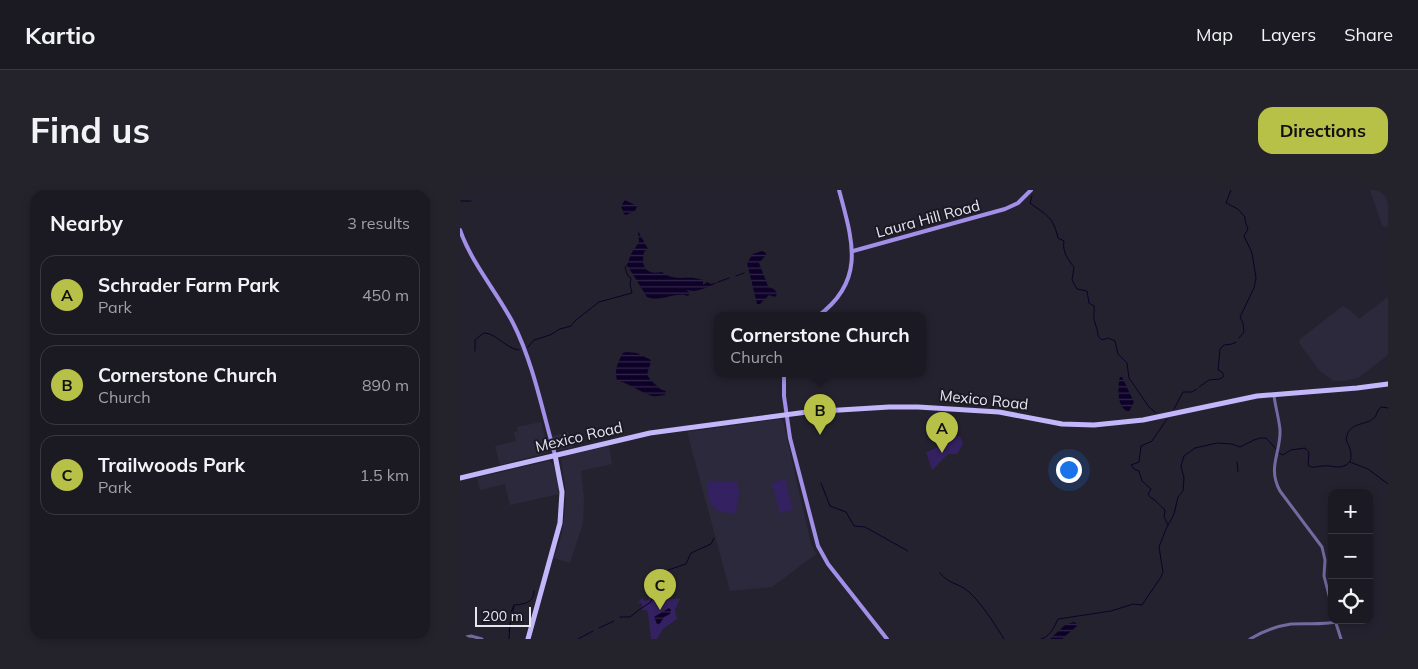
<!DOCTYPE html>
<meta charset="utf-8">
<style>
:root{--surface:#1b1a23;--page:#24232b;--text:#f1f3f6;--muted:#a0a1a6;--line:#393841;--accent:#b8c147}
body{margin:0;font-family:Mulish,sans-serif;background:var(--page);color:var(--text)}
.controls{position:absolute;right:15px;bottom:15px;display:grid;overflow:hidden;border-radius:10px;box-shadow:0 2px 8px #0003}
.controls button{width:45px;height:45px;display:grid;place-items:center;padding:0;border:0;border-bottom:1px solid var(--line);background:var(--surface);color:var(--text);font:25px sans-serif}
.scale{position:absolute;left:15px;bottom:12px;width:56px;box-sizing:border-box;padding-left:5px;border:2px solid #e7e5ee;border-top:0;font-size:14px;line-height:18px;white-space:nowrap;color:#e7e5ee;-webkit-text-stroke:4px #1b1925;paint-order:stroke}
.you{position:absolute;left:608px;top:279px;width:18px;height:18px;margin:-12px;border:4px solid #fff;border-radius:50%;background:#1a73e8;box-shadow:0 0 0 8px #1a73e833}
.badge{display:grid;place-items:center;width:32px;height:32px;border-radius:50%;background:var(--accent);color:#111;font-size:16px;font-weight:700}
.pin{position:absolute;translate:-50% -41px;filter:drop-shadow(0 1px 2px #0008)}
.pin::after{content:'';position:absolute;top:26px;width:18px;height:15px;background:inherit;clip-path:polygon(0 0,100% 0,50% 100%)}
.popup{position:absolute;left:254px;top:122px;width:212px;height:65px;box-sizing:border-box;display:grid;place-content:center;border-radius:10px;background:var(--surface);filter:drop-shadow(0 1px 4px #0005);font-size:16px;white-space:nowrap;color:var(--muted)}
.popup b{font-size:19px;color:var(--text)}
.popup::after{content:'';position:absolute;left:50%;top:100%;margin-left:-10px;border:10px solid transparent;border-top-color:var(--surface)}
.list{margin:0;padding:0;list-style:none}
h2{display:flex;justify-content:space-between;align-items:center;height:65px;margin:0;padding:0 20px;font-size:21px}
h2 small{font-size:16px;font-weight:400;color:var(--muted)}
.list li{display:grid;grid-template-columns:32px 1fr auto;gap:15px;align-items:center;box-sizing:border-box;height:80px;margin:0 10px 10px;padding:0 10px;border:1px solid var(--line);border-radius:15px}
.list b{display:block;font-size:19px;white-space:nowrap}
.list p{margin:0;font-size:16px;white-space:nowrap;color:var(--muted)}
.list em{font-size:16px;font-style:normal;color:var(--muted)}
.icon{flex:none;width:28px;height:28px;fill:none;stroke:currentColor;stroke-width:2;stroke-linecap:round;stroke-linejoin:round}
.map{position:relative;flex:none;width:928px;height:449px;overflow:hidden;border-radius:15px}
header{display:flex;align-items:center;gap:30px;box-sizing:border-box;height:70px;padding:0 25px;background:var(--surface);border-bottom:1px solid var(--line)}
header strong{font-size:24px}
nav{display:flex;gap:28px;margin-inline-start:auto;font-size:18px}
.intro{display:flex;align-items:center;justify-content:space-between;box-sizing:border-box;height:120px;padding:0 30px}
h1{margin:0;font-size:35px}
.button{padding:12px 22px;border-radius:15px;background:var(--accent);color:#111;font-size:18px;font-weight:700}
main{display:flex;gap:30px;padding:0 30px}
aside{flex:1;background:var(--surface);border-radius:15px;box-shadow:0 2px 8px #0003}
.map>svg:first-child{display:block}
.built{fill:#2d293d}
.park{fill:#342161}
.water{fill:url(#water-rules)}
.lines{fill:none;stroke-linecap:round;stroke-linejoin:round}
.stream{stroke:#0e0128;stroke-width:1}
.tertiary{stroke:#7469a0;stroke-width:3}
.secondary{stroke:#a28fe8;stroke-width:4}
.primary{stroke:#c4b6fb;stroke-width:5}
.labels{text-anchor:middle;stroke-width:4;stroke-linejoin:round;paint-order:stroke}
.street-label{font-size:15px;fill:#e7e5ee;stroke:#1b1925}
</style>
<header>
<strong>Kartio</strong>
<nav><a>Map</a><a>Layers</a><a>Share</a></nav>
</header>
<div class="intro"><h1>Find us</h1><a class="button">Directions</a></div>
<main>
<aside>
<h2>Nearby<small>3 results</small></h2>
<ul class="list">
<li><span class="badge">A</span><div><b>Schrader Farm Park</b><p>Park</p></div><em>450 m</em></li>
<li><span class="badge">B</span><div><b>Cornerstone Church</b><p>Church</p></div><em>890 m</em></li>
<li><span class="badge">C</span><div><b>Trailwoods Park</b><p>Park</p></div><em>1.5 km</em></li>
</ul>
</aside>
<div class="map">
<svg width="928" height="449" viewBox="0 0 928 449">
<defs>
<pattern id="water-rules" width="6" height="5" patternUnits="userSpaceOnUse" patternTransform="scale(1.25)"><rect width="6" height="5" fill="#0e0128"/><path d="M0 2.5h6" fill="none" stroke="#312648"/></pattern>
</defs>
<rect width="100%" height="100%" fill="#24222f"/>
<path class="built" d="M910,0H928V36L924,37L922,35Z
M928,107V165L898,188L885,191H873L860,181L839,153L840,149L883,116L890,120L899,129Z
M320,229L323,231L351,354L356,364L312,397L270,401L227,242Z
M81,232L89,262L40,275L35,256L56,251L54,242L58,241L57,237Z
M108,242L113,257L98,260L92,246Z
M149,256L152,274L121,281L124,309L123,333L110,373L94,368L102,343L105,321L106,302L101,269L105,266Z
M89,271L93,274L95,280L99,304L50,315L45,294L20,300L17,288Z"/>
<path class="park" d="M500,246L503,254L497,264H488L472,280L466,262L481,256L487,249Z
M325,289L333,319L320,323L312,293Z
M247,291L277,292L279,302L276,323C250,323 249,315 247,291Z
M201,390L203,391L199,400L205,403L203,409H220L215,420L217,429L203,439L197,449H191L188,423L186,420H182V413H178L182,408L185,411C194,408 197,397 201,390Z"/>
<path class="water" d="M165,10L177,16L175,21L166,25L164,24L161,16Z
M178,41L188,59L184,62C181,78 186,85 202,82C216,93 227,84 243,90V95L247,92L251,94L258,92C251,96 242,100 234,101C231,101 229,100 226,100L230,103L228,106C215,101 200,113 187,107L167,75L171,64L179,52Z
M302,61L306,63V65L299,73L308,96L315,100L317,104L315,107L309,105L300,114H297L287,73L293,64Z
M166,162L177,163L191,170C189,185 182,182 196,195C200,198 200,200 206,201L205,205C201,205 196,207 192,206C180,202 170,194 157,190C154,181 158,171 163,163Z
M662,187L674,212L669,222C657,218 658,201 659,190L660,187Z
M209,418L211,420L210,424L204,427L199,435L197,434L194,427Z
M614,432L617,434V436L602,449H590L605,435Z"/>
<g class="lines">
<path class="stream" d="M565,0H566
M771,0L766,13L778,19L785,27V31L788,39L784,46L792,63L796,88L794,98L780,127L783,133L784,142L779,148
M572,6L570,13C586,25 593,26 598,48L604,51C602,61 608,70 614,77L612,90L617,99L627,101L629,113L634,116C635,121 633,124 634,129C635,135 638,139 638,146L642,150L648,148L655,151L658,164L667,173L669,188L689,217L696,223
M0,11H11
M276,86L284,83
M258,92L269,88
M68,157L74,150L90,145L100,139L111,136L116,130L139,112L172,103L170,94L171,88L168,86L165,78L167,75
M15,161V150C18,148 22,143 25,143C35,143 47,159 59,160
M739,197L749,190L760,189L764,186L762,182L758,180L760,159L764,155L772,154L776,152
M714,219L723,202H732L737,199
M707,229L692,251L681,256L679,272L671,275L674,279L679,281L682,291L691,299L688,304L690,307C696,310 699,315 705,320L704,327L708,335
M819,263L823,265L831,260L845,258L849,262L848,275L851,277C856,278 858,276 862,276C868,275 873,277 878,277C896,276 892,261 886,250C888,231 906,236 914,228C917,225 917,220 921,217L928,218
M777,272L778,282
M890,272L908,279L928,294
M361,293L370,316L386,322L394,336L405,337L448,361
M480,383C488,394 499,393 509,402C520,411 536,436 544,449
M205,385L208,380L226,374L231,363L251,354L254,348
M189,400L190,403
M55,415C64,414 74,413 74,401
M160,427H170L180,419L191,412L192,407L196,406
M139,438L154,431
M49,441L54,416
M49,449L51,422L54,415
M118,449L133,441
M581,449C591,446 594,437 598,429L651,421L673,414L682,415L701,387L703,382L699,357L706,339L714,324L718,307L723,301L724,288L721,276L724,266L735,258L757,253L772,254L780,257L794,250L800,248H806L816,259"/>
<path class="tertiary" d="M814,205C815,216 819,228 820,240C821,263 807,277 820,301L862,357L865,370L864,386L872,417
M875,430L881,449
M0,448L11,446L22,449
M790,449C802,442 817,436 831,434C846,433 861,435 876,432"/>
<path class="secondary" d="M0,40C12,74 37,102 53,133C73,172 83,223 95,265
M393,61L545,19L558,13L571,0
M358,126C407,90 392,49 379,0
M324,184V206L330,248L358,356L368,374L427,449"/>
<path class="primary" d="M0,288L190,243L347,222L429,217H458L539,222L602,234L634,235L683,230L797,206L897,198L928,194
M68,449L100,333L102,302L95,265"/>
</g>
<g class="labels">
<g class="street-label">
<text transform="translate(468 29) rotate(-15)" y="5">Laura Hill Road</text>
<text transform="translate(524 210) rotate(6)" y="5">Mexico Road</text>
<text transform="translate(119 247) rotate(-13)" y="5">Mexico Road</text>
</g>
</g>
</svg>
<div class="controls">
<button>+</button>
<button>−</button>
<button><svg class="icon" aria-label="locate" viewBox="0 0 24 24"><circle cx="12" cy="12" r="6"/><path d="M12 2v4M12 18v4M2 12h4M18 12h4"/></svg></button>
</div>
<div class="scale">200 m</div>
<div class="you"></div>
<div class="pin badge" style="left:482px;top:263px">A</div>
<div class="pin badge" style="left:360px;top:245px">B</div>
<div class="popup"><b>Cornerstone Church</b>Church</div>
<div class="pin badge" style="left:200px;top:420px">C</div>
</div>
</main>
